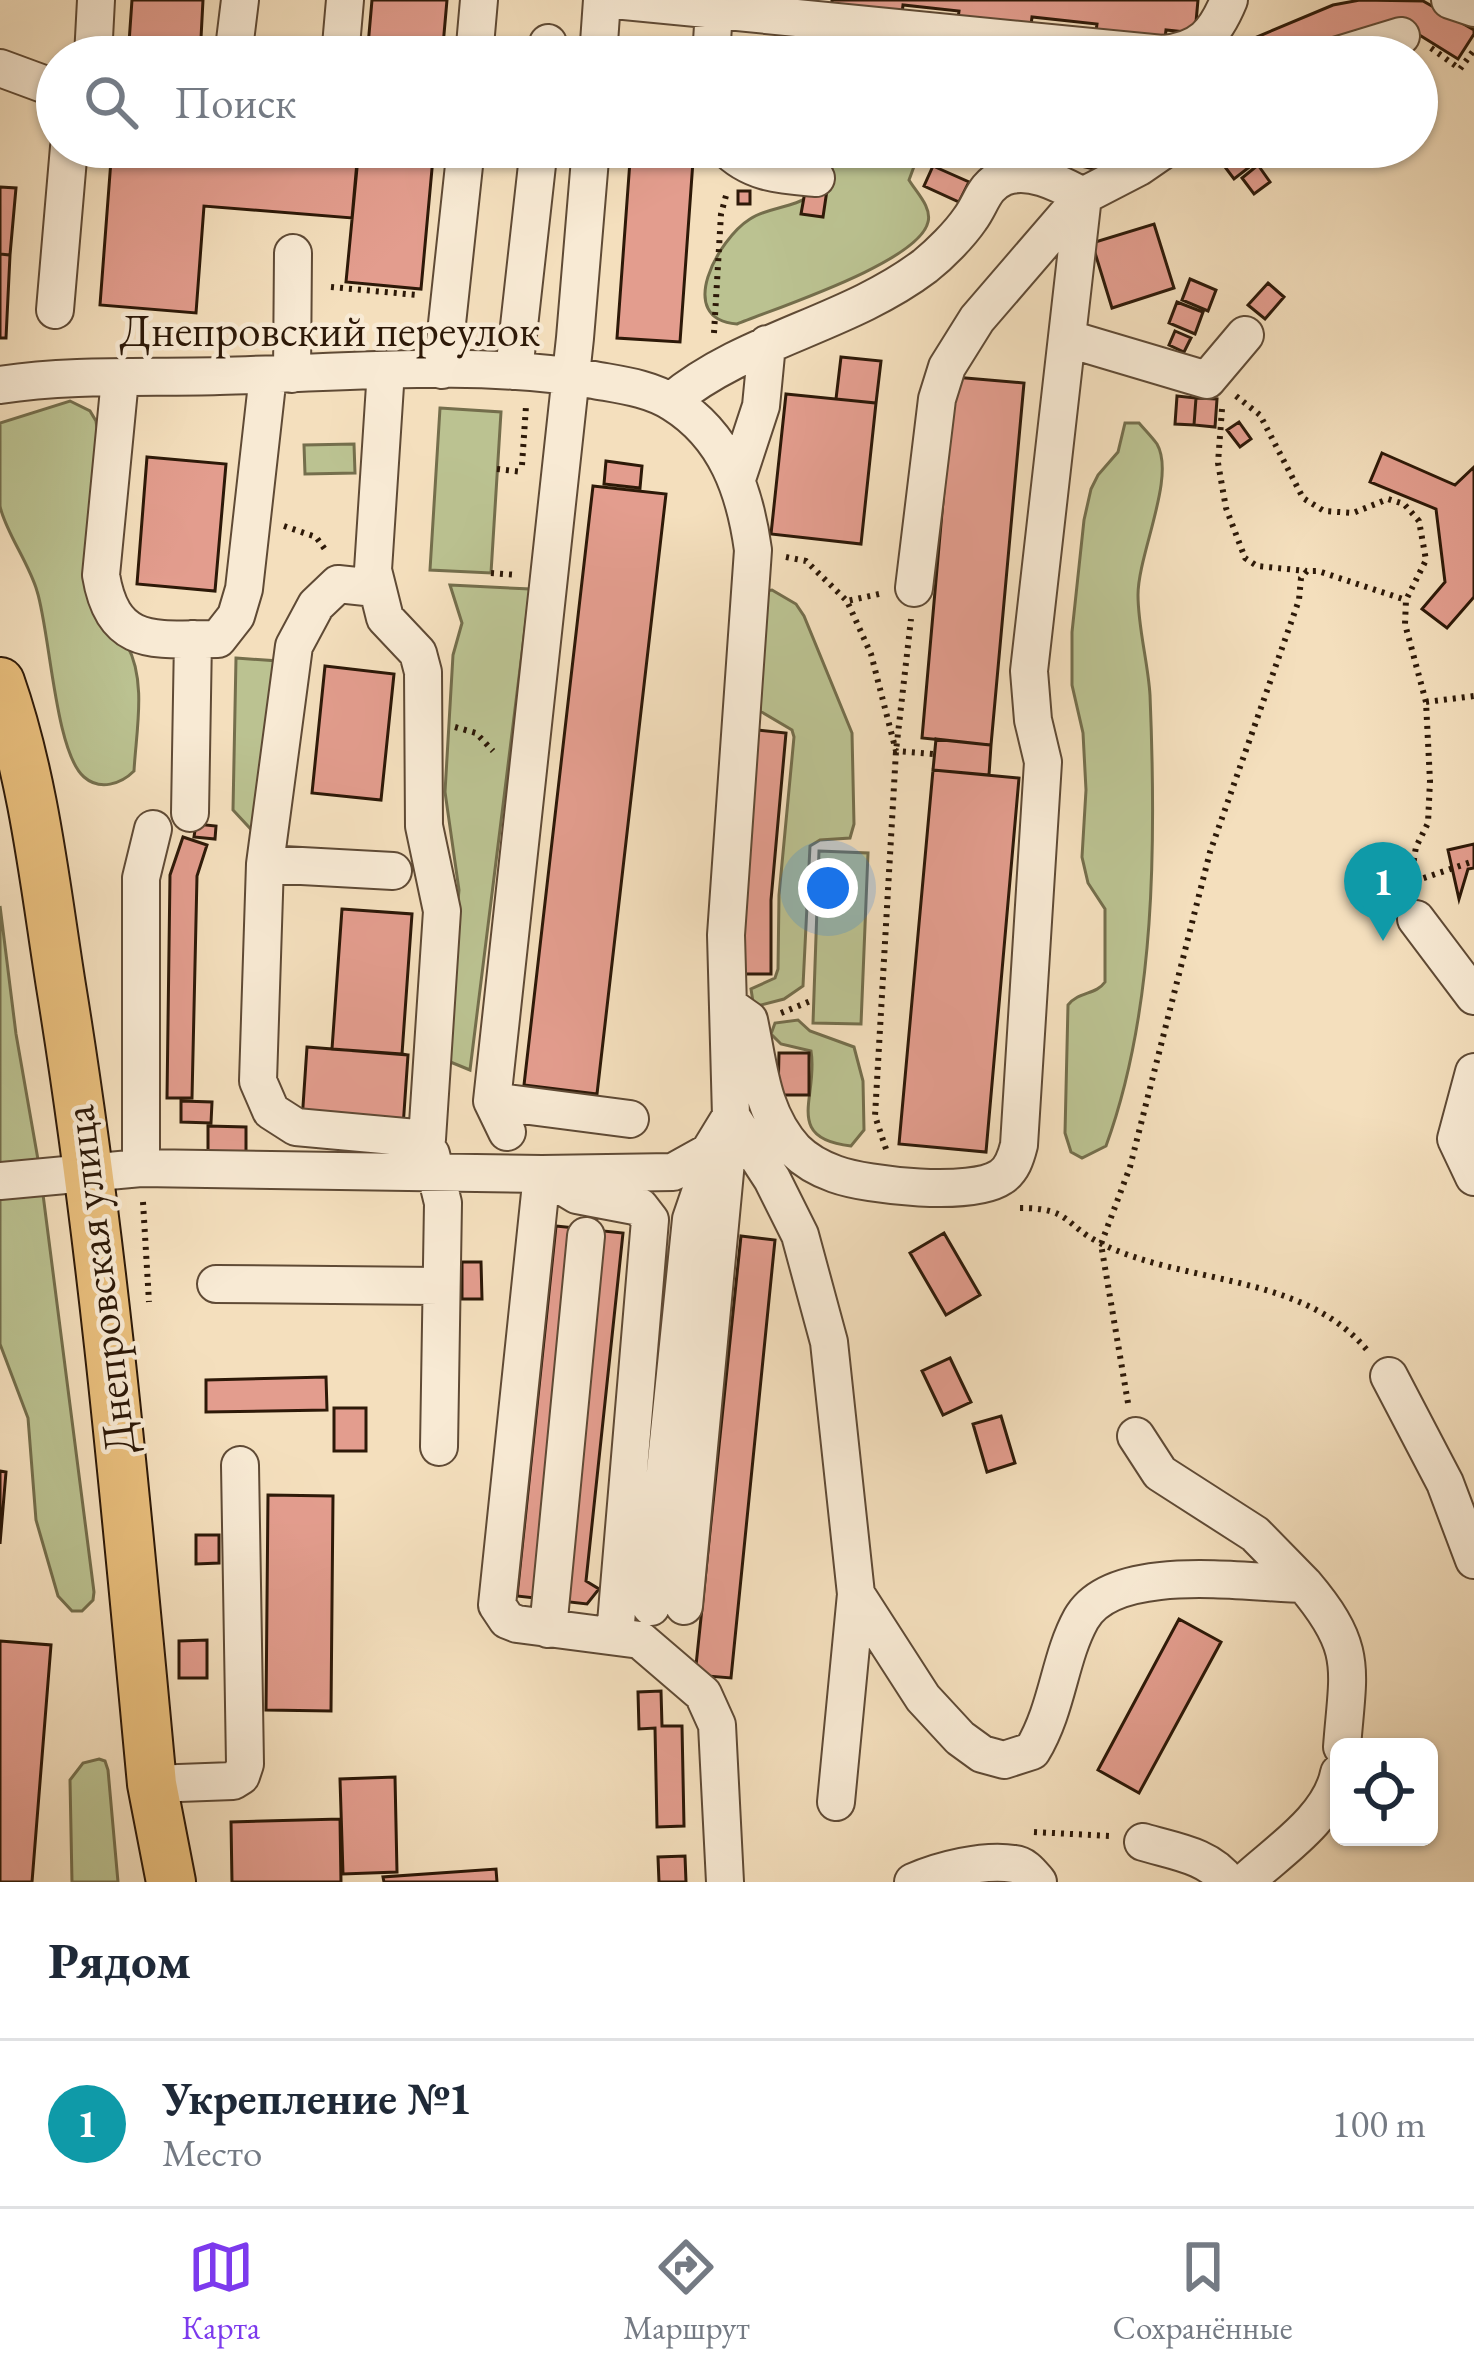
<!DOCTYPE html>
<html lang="ru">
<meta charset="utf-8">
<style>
:root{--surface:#fff;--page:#f6f6f7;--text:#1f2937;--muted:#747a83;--line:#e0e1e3;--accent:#7c3aed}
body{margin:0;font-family:"EB Garamond",serif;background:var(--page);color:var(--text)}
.controls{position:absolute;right:36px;bottom:36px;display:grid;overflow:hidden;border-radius:18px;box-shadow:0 3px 9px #0004}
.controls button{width:108px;height:108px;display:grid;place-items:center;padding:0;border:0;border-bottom:3px solid var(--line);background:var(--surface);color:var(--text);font:60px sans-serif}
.you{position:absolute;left:828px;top:888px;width:42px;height:42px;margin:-30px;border:9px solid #fff;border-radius:50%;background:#1a73e8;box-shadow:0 0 0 18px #1a73e833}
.badge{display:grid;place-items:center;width:78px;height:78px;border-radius:50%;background:var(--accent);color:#fff;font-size:39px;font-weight:700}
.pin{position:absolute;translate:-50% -99px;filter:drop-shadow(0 3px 6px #0008)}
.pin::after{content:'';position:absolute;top:63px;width:42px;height:36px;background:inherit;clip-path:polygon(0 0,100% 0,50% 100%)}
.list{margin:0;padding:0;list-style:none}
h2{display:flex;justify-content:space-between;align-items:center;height:156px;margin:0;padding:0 48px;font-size:51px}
h2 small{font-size:39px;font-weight:400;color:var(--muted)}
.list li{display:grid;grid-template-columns:78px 1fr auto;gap:36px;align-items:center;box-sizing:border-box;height:168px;padding:0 48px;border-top:3px solid var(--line)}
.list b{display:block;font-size:45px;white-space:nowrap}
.list p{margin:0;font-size:39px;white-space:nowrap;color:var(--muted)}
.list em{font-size:39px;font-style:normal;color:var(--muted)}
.icon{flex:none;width:66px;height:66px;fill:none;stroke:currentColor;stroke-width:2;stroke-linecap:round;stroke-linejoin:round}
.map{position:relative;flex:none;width:1474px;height:1882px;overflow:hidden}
.search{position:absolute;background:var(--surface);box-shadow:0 3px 9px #0004;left:36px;right:36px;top:36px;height:132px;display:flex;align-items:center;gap:30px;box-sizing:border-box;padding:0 42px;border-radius:66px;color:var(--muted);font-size:45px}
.sheet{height:324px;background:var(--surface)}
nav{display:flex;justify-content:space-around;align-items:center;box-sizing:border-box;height:168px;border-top:3px solid var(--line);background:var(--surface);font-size:33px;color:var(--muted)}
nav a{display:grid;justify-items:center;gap:6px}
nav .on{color:var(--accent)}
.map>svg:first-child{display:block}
.green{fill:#bbc291;stroke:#746e4c;stroke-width:3}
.building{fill:#e39d8e;stroke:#2d1908;stroke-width:3}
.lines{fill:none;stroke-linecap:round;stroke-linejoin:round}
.minor-casing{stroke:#5f4a35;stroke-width:40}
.major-casing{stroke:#2d1908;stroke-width:52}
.path{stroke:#2d1908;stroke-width:6;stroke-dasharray:3 6;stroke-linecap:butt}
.minor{stroke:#f8ead4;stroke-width:36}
.major{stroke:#eac07e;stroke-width:48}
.labels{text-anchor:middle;stroke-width:9;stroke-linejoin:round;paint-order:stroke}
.street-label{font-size:45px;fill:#2d1908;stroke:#f8ead4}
</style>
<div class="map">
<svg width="1474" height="1882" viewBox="0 0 1474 1882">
<rect width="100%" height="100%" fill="#f4dfbd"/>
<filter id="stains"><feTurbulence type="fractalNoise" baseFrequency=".00167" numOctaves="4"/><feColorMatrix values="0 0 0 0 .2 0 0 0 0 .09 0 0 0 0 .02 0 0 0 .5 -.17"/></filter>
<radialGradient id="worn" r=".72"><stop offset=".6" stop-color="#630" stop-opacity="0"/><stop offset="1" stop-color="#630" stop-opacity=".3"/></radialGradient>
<path class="green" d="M840,147H1007L981,162C960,154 941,143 919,153L909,180C916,192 932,207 928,222C919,262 776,308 737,324C674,319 718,239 750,219C768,207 794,208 811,195C825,183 831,163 840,147Z
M70,401L90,411L96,421L127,645C147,681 136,732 134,771C121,784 100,791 84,777C55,752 50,632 37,591C29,563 5,531 0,506C0,481 0,449 0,423Z
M440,408L501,412L491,573L430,570Z
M1125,423H1139C1145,430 1152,437 1157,444C1176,477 1138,554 1138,595C1138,628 1148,662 1150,695C1156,840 1156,1009 1106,1146L1082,1158L1071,1152L1065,1133L1068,1005C1079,991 1096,995 1105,982V909L1088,883L1082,857L1086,790L1083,733L1072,685V632L1084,520L1091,489L1098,475L1118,452Z
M354,444L355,473L305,474L304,445Z
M450,585L530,589L470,1070L443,1059L459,890L445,792L453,655L462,623Z
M772,590L796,604L804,616L852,733L854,824L850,838L820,840L810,846L803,986L784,999L757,1006L753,1002L751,989L775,978L778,969L779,895L794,737L792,730L760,711L765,591Z
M236,658L278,661L259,838L233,810Z
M819,851L868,853L861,1024L813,1023Z
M0,906L16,1034L40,1171L94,1592L93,1600L82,1611H72L58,1596L36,1520L28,1418L0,1344Z
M798,1020L810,1031L854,1047L863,1081L864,1130L851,1146C782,1138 819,1096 811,1051L781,1044L771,1034L775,1023Z
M99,1759L105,1761L108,1770L118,1882H72L70,1780L83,1763Z"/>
<path class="building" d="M132,0H203L200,57H128Z
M372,0H447L442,57H367Z
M832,0H1198L1195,33L1166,30L1165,38L1096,31L1097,24L1032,17L1031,25L958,18L959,11L903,5L902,13L832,6Z
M1360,0L1423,1L1474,30V34L1458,59L1413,31L1334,38L1291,57H1260L1252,39L1333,5Z
M112,147H178L357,162L352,218L204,206L196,313L100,305Z
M359,147H434L421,289L346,282Z
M631,147H694L680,342L617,338Z
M791,147L806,150L795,168L782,160Z
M1066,147H1127L1121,175L1063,162Z
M1240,149L1252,165L1234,179L1222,163Z
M1258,165L1270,182L1254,194L1242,178Z
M933,166L969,182L959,202L924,186Z
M806,186L827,190L823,217L801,214Z
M0,187L16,188L10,255L0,254Z
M738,191H750V204H738Z
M1154,224L1174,288L1112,308L1092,243Z
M0,254L10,255L6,338H0Z
M1190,279L1216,290L1208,311L1182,300Z
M1268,283L1284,297L1265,319L1248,305Z
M1177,302L1203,312L1195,334L1169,323Z
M1175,331L1191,338L1184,352L1169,345Z
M841,357L881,361L876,403L836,399Z
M954,377L1024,383L991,745L922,738Z
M786,394L876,403L861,544L771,534Z
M1177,396L1196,398L1194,425L1175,424Z
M1196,398L1217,399L1215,427L1194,425Z
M1239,422L1251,439L1240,447L1227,430Z
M1382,453L1455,485L1474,467V597L1447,628L1422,609L1445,582L1436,509L1370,482Z
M147,457L226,464L215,591L137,584Z
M606,461L642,466L640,488L604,484Z
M593,486L666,494L597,1094L524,1085Z
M325,666L394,674L381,800L312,793Z
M758,730L786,733L771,900V974H743L744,896Z
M936,739L991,745L989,775L933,770Z
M933,770L1019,778L986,1152L899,1144Z
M196,824L216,826L215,839L194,837Z
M183,837L207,845L197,876L192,1098H167L170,875Z
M1474,844V868L1468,869L1459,899L1448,850Z
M342,909L412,914L402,1054L408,1055L403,1127L302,1121L307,1047L332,1049Z
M342,909L412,914L402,1054L332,1049Z
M307,1047L408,1055L403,1127L302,1121Z
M779,1053H809V1095H778Z
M181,1101L212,1102L211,1123L181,1122Z
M208,1126L246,1127V1152H208Z
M556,1226L623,1233L586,1581L599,1589L587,1604L517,1596Z
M944,1233L980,1295L946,1315L910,1253Z
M741,1236L775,1240L731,1678L695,1675Z
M462,1262H481L482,1299H462Z
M950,1358L971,1402L943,1415L922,1371Z
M326,1377L327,1410L206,1412V1380Z
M334,1408H366V1451H334Z
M1001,1416L1015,1463L987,1472L973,1424Z
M0,1471L6,1472L0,1544Z
M268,1495L333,1496L331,1711L266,1710Z
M196,1535H219V1563L196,1564Z
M1179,1619L1221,1642L1139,1793L1098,1770Z
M207,1640V1678H179V1641Z
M0,1641L51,1645L32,1882H0Z
M661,1691L662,1726H682L684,1826L657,1827L655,1728L639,1729L638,1692Z
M395,1777L397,1872L343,1874L340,1779Z
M340,1819L341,1882H232L231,1822Z
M685,1856L686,1882H659L658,1857Z
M496,1869L497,1882H384L383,1877Z"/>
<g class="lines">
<g class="minor-casing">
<path id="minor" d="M614,0L1163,54C1201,50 1215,34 1229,0
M1450,0L1474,8
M93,57L96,0
M233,57L240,0
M340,57L345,0
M474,57L479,0
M547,57L548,43
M598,57L602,0
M711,57L714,10
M1332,57L1401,36
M0,68L57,89
M725,147C751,174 781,175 816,178
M55,310L69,147
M1069,339L1207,380L1245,335
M442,370L466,147
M514,371L539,147
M292,374L293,253
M120,379L101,575C113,649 156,639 218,639L236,616L244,589L268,375
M0,385C71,374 147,378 219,376C343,373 471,359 594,380C621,385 649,388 673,403C726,436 745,491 753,550L726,935L731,1116L709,1152L673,1172L542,1174L141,1168L0,1181
M671,401C746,339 847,325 925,266C940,254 959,235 970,219C982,203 983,186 1004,177C1030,167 1060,184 1083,196L1029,671L1033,720L1043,762L1019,1145C1016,1157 1012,1170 1001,1177C972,1197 868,1186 835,1174C821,1169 805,1160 795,1150C761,1113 759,1066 749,1020L732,1008
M737,479L761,406L767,344
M375,588L338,584L316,605L294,646L265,864L258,1081L271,1111L296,1127L427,1139L442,911L424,826L423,672L418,653L385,618L373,570L386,370
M914,588L937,399L947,367L977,319L1083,196L1139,167L1168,147
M190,813L193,639
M265,864L393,871
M1416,919L1474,996
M1474,1072L1456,1139L1474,1177
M492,1101L630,1119
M731,1116L772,1179L800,1235L829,1342L856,1594L923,1698L960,1738L982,1754L1004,1760L1032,1751C1058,1708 1059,1659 1081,1619C1113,1561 1246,1583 1304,1584C1359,1649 1348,1668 1342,1747
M507,1132L492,1101L575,338L591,147
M431,1154L443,1203L439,1447
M141,1168V878L153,829
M216,1284L439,1286
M1389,1376L1445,1483L1474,1560
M1136,1436L1160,1473L1255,1534L1304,1584
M684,1606L730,1119
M651,1607L691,1219L704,1181L726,1156
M548,1629L586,1236
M615,1635L650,1220L640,1207L577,1195L542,1174L497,1605L507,1620L517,1624L640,1640L703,1694L717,1725L725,1882
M152,1784L233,1781L241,1776L245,1764L240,1465
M836,1802L856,1594
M1143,1842C1172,1851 1209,1855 1228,1882
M913,1882C940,1870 984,1859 1014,1864C1025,1865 1031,1874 1038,1882
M1245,1882C1277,1852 1330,1819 1339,1773"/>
</g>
<g class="major-casing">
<path id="major" d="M0,682C34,779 45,885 61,986C104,1250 127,1518 152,1784L171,1882"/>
</g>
<path class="path" d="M1431,48L1460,69L1474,50
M331,287L417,295
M714,333L721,214L727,192
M1236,396L1260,415L1303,498L1324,511L1353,513L1388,499L1404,504L1419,521L1426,560L1406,600L1405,624L1426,702L1430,781L1428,823L1416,847L1410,883
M1222,409L1218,463L1226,508L1245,558L1257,566L1307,571
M522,465L526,406
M497,469L523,472
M284,526L316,537L327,552
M786,557L806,561L846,600
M491,573L517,575
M879,594L847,601L871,654L896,751L934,754
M1426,702L1474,696
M455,727L476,733L493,751
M1415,881L1474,861
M781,1013L813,1000
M886,1149L875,1116L896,751L911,619
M143,1202L149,1302
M1020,1208C1072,1208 1063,1225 1102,1244C1186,1285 1302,1273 1367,1350
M1128,1403L1101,1244L1130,1167L1210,852L1299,600L1301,578L1307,571H1318L1406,600
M1034,1832L1110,1836"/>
<use href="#minor" class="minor"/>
<use href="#major" class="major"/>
</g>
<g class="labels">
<g class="street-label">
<text x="330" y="346">Днепровский переулок</text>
<text transform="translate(98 1280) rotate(-97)" y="16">Днепровская улица</text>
</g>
</g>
<rect width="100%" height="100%" filter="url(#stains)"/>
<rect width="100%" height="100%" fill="url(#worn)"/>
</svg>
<div class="controls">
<button><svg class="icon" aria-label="locate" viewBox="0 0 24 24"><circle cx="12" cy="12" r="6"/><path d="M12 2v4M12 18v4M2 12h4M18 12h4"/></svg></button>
</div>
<div class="you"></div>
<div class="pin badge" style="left:1383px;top:941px;background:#0f9aa8">1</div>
<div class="search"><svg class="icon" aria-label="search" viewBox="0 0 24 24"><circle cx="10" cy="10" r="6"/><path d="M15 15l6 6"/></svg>Поиск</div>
</div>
<section class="sheet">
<h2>Рядом<small></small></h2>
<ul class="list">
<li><span class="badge" style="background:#0f9aa8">1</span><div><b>Укрепление №1</b><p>Место</p></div><em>100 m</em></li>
</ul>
</section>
<nav>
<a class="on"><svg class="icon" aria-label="map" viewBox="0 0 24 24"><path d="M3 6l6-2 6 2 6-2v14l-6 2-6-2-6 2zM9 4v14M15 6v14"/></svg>Карта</a>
<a><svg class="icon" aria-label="directions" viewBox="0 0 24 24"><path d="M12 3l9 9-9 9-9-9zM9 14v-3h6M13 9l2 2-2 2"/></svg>Маршрут</a>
<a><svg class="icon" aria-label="saved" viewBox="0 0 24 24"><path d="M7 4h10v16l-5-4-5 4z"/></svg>Сохранённые</a>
</nav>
